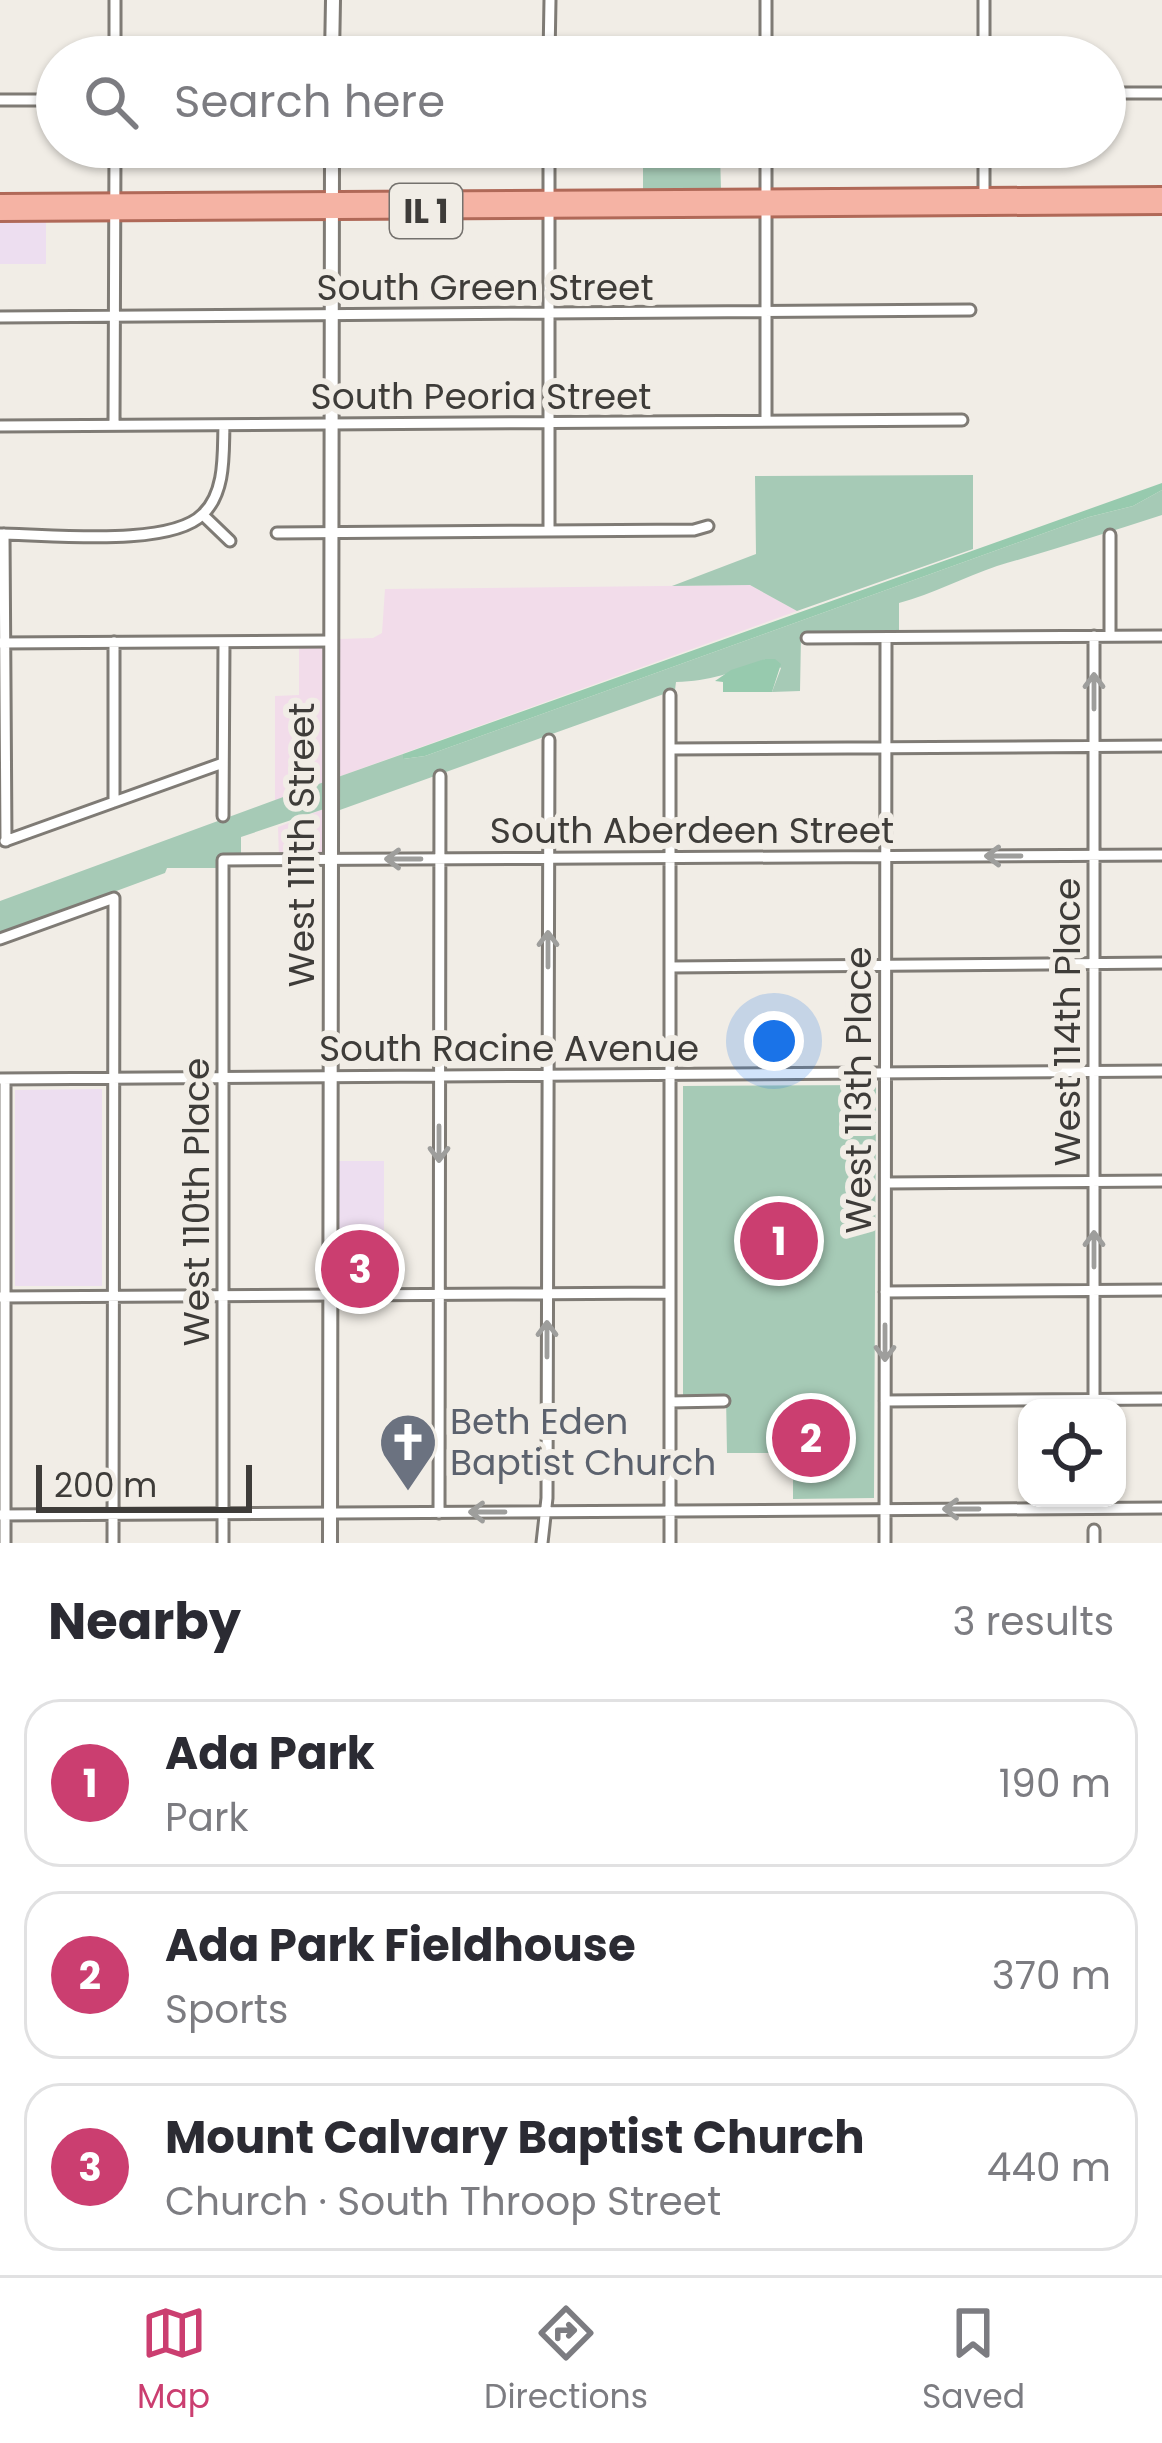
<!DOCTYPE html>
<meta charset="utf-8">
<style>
:root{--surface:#fff;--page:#f7f7f7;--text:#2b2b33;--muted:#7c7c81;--line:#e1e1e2;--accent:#cb3e70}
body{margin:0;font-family:Poppins,sans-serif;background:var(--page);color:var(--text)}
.controls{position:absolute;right:36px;bottom:36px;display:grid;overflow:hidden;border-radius:24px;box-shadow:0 3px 9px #0004}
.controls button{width:108px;height:108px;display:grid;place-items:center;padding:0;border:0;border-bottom:3px solid var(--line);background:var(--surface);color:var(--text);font:60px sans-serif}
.scale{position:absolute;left:36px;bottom:30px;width:216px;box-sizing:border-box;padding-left:12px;border:6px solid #3e3c39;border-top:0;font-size:33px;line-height:42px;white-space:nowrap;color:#3e3c39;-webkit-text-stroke:9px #f1ede6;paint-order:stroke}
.you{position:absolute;left:774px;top:1041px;width:42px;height:42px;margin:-30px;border:9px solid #fff;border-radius:50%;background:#1a73e8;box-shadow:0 0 0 18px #1a73e833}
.badge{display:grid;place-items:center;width:78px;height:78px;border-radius:50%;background:var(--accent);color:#fff;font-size:39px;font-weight:700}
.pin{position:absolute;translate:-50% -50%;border:6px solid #fff;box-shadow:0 3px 12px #0006}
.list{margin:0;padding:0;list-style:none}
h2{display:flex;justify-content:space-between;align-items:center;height:156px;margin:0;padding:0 48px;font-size:51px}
h2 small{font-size:39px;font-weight:400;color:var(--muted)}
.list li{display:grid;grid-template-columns:78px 1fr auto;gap:36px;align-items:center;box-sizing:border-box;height:168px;margin:0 24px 24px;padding:0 24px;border:3px solid var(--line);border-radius:36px}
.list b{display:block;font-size:45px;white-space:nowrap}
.list p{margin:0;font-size:39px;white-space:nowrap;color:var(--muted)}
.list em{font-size:39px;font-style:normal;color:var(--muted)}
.icon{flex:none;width:66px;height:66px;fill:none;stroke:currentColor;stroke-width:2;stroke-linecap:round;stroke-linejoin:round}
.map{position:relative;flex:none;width:1162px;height:1543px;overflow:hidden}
.search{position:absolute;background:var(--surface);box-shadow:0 3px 9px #0004;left:36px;right:36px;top:36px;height:132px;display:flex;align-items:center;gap:30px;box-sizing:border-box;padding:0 42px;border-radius:66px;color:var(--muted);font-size:45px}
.sheet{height:732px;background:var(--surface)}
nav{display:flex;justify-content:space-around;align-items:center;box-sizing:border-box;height:168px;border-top:3px solid var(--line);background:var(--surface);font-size:33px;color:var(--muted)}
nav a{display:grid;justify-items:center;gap:6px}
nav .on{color:var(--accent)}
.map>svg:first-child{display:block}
.industrial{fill:#f2dcea}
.education{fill:#eddef0}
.green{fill:#a6cab6}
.forest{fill:#97caae}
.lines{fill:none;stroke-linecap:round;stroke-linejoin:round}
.street-casing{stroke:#7f7b75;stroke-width:15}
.secondary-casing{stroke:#7f7b75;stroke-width:18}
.primary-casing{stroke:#b06958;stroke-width:20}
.street{stroke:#fff;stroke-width:9}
.secondary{stroke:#fff;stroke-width:12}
.primary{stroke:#f5b3a4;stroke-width:14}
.oneway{stroke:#9e9e9c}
.labels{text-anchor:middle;stroke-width:12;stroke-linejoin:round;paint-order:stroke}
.shield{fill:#f1ede6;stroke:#74716d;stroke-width:3}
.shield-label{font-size:33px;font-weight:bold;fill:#3e3c39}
.street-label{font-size:36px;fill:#3e3c39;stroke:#f1ede6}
.worship-label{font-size:36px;fill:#5b616d;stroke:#f1ede6;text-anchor:start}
</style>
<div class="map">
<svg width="1162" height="1543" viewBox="0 0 1162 1543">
<rect width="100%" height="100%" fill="#f1ede6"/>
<path class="industrial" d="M750,585L797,611L338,777V639L373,638L382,633L385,589Z
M299,643H325L324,782L275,801V696L299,695Z
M324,809V859H279L278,827Z"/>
<path class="education" d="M0,220H46V264H0Z
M102,1089V1286H15V1090Z
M338,1161H384V1254H337Z"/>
<path class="green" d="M643,154H720L721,189H643Z
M973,475V549L797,611L750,585L672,586L756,554L755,476Z
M1162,490V515C1107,533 1052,550 997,566C964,577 933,594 899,603V634L801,636L800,691L772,692L781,668L766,659C733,673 711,681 676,682L675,690L337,811L338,777L403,754V759L425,756L1089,517L1133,506Z
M324,782V809L241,837V855H218V868H167L165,873L0,934V901Z
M876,1085L874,1498L793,1499V1453H727L726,1396H683V1086Z"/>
<path class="forest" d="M1162,483V490L1133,506L1089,517L425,756L403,759V754Z
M765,659H775L781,664L772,692H723V682L715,681L731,670Z"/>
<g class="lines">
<g class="street-casing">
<path id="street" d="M115,57V0
M549,57L550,0
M766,57V0
M984,57V0
M1105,93H1162
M0,100H57
M984,147V202
M0,317L970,310
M766,421V147
M114,425L115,147
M0,426L962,420
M203,515L230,541
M549,530V147
M277,533L694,530L708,526
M1,534C48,534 170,548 203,514C226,492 223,453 224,425
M4,534L6,841
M1110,535V636
M1094,636V1408
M807,638L1162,636
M0,643L331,641
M671,749L1162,746
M114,802V642
M223,816L224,642
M5,841L223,763
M0,939L114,898L113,1543
M670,967L1162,963
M0,1079L1162,1071
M886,1183L1162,1181
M885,1292L1162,1290
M0,1297L670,1293
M885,1401L1162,1399
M670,1402L724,1401
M439,1513L440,776
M0,1515L1162,1508
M5,1543V1079
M223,1543V860L1162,855
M542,1543L547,1498L549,740
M670,1543V695
M885,1543L886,638
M1094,1543V1530"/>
</g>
<g class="secondary-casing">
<path id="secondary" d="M332,57L333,0
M330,1543L332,147"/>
</g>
<g class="primary-casing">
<path id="primary" d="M0,202L1162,195
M0,213L1162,206"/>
</g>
<use href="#street" class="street"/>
<use href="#secondary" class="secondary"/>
<use href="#primary" class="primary"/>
</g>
<defs><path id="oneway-shaft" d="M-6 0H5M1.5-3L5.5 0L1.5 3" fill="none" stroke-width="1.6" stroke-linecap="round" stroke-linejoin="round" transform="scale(3)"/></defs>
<g class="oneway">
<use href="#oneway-shaft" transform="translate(1094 691) rotate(-90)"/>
<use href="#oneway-shaft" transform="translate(1003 856) rotate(180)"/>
<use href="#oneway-shaft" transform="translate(403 859) rotate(180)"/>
<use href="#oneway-shaft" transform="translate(548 949) rotate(-90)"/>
<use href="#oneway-shaft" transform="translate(439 1144) rotate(90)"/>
<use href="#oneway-shaft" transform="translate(1094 1249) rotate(-90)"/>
<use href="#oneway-shaft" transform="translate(547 1339) rotate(-90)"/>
<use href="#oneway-shaft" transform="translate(885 1343) rotate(90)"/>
<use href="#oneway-shaft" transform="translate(961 1509) rotate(180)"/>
<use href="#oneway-shaft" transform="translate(487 1512) rotate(180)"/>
</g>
<defs>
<g id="church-pin" transform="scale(3)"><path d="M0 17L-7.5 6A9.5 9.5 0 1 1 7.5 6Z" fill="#6b7280" stroke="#f1ede6"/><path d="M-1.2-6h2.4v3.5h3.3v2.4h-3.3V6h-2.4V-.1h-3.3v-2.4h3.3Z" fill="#fff"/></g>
</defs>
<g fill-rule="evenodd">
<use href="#church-pin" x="408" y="1442"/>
</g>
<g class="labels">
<rect class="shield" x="390" y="184" width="72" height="54" rx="9"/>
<g class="shield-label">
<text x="426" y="223">IL 1</text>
</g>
<g class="street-label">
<text x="485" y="300">South Green Street</text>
<text x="481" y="409">South Peoria Street</text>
<text x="692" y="843">South Aberdeen Street</text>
<text transform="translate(301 845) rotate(-90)" y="13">West 111th Street</text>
<text transform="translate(1067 1022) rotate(-90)" y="13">West 114th Place</text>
<text x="509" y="1061">South Racine Avenue</text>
<text transform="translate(858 1090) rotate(-90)" y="13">West 113th Place</text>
<text transform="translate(196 1202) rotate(-90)" y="13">West 110th Place</text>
</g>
<g class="worship-label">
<text x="450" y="1434">Beth Eden<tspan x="450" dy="41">Baptist Church</tspan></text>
</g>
</g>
</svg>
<div class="controls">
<button><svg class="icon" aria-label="locate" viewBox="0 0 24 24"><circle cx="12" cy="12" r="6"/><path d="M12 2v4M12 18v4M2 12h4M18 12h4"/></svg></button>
</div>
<div class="scale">200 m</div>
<div class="you"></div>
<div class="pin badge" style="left:779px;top:1241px">1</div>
<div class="pin badge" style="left:811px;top:1438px">2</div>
<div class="pin badge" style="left:360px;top:1269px">3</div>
<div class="search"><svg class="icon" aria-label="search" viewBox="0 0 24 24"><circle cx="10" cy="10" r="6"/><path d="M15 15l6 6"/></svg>Search here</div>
</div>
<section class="sheet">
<h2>Nearby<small>3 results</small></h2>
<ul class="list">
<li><span class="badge">1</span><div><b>Ada Park</b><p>Park</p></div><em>190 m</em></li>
<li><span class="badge">2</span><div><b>Ada Park Fieldhouse</b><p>Sports</p></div><em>370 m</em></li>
<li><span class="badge">3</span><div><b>Mount Calvary Baptist Church</b><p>Church · South Throop Street</p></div><em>440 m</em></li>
</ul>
</section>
<nav>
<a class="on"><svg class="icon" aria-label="map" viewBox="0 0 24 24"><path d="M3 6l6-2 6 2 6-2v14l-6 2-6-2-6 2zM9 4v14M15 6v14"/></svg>Map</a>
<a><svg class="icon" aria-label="directions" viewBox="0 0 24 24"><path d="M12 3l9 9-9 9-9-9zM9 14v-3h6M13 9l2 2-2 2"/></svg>Directions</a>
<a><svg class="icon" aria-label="saved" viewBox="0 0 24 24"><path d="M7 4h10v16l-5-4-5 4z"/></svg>Saved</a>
</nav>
